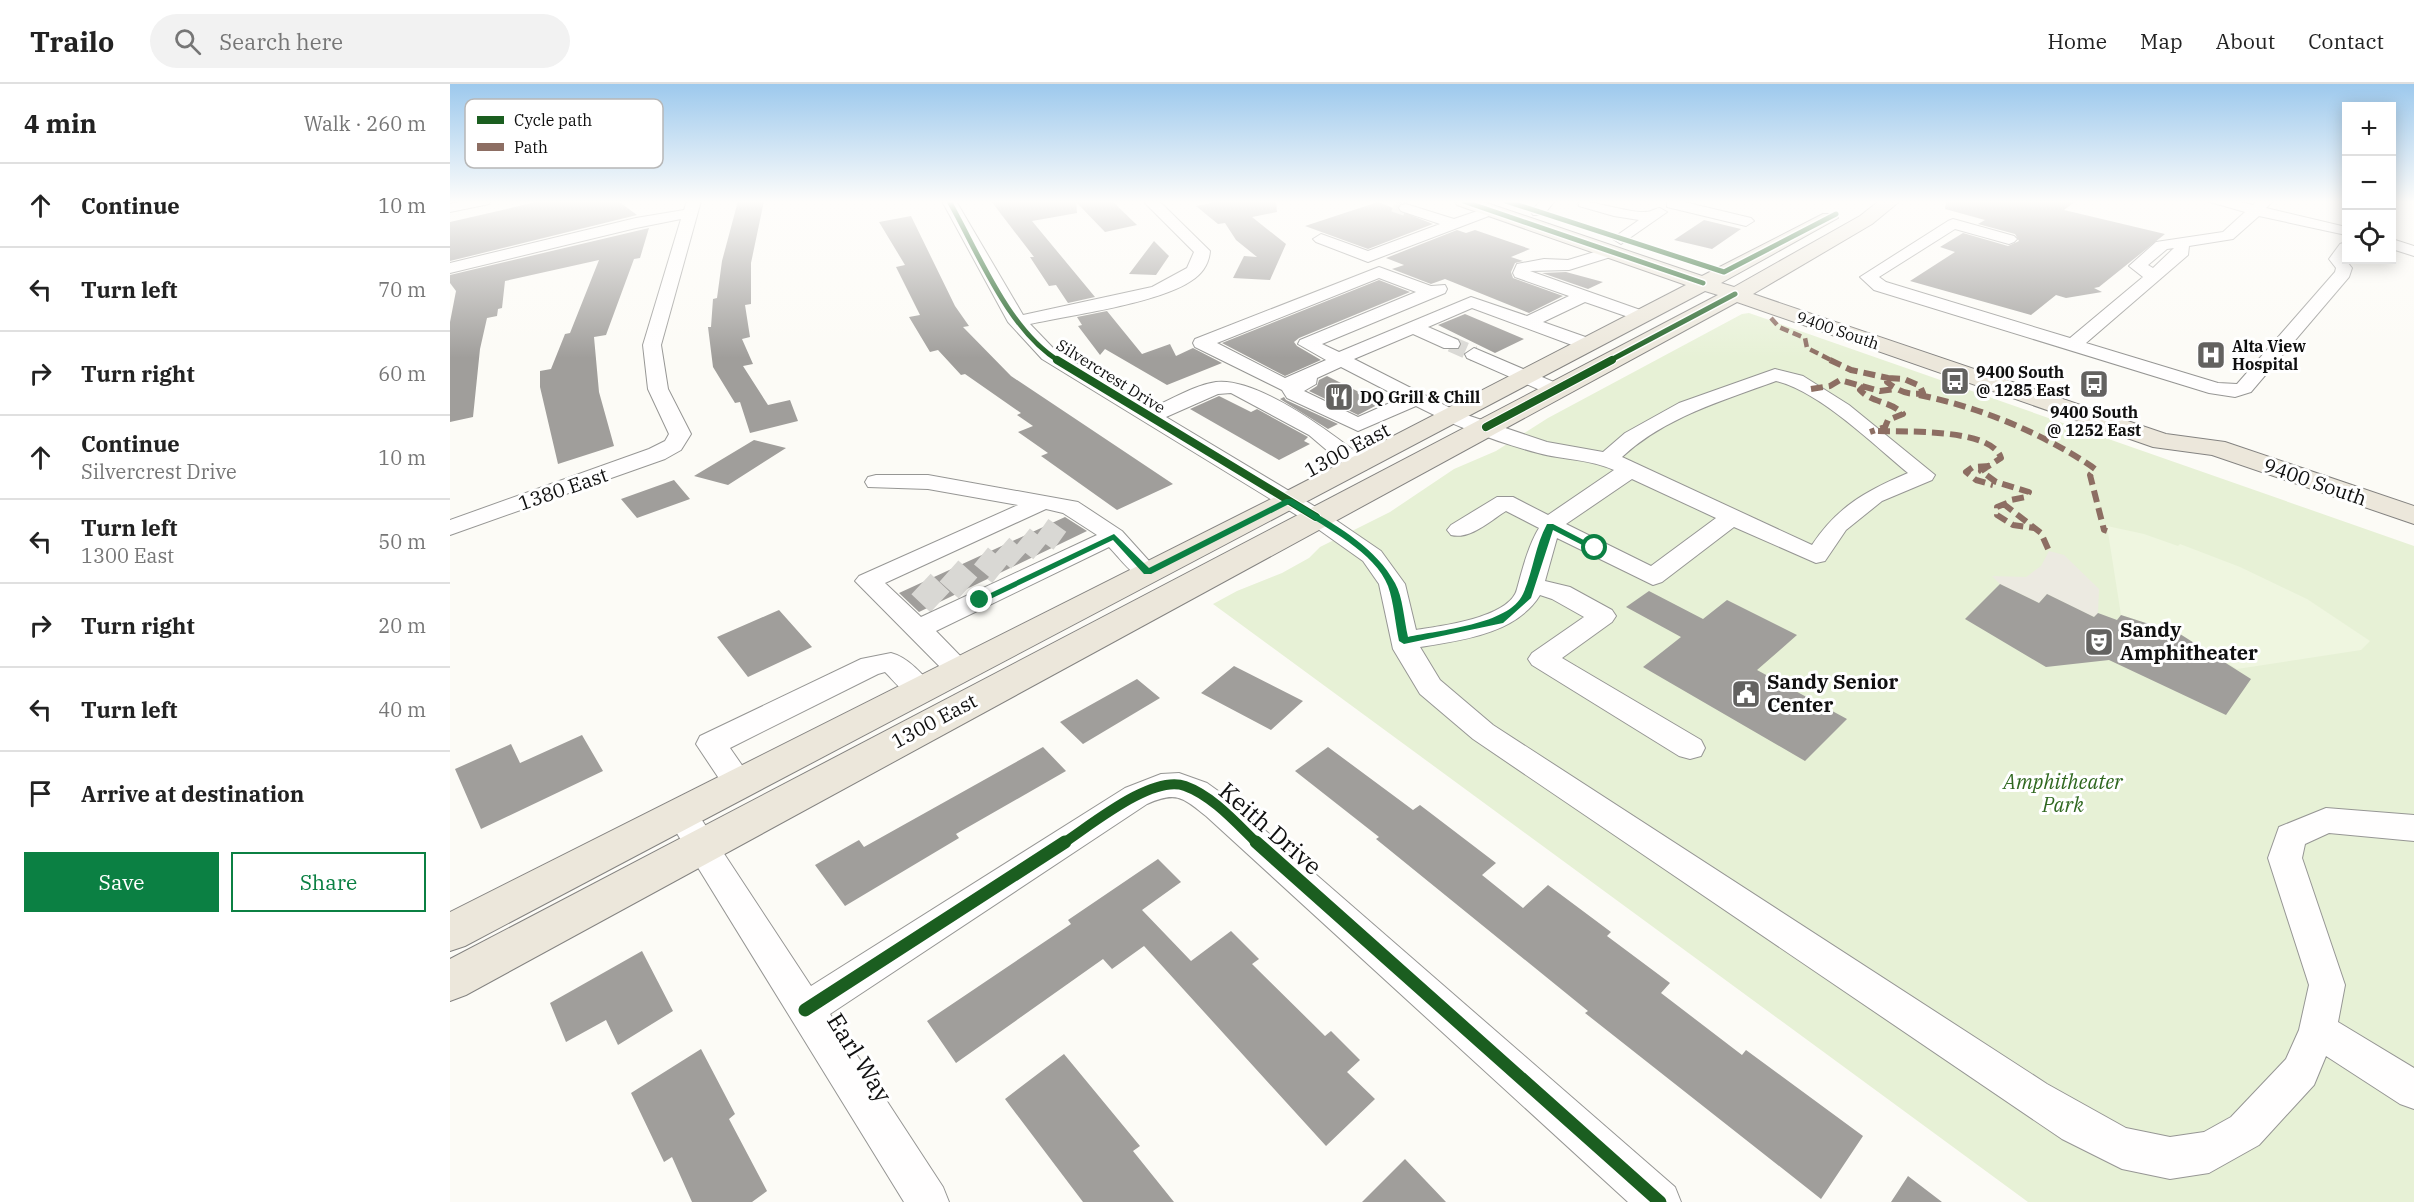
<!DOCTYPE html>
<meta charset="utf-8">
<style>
:root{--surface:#fff;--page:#f2f2f2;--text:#222;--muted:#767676;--line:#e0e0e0;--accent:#0b8043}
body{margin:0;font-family:"IBM Plex Serif",serif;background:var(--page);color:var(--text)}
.controls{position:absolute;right:18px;top:18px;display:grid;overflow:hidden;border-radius:0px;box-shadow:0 3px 15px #0003}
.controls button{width:54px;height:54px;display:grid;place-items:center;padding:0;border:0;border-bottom:2px solid var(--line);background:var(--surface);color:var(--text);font:30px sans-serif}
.stop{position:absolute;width:18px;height:18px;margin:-14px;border:4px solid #0b8043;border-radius:50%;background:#fff}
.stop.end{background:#0b8043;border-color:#fff;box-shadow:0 2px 6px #0008}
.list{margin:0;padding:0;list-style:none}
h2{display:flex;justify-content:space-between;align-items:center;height:78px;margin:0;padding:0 24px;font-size:26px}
h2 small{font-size:20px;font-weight:400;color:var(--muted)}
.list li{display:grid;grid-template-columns:39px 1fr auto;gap:18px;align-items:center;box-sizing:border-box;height:84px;padding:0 24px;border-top:2px solid var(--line)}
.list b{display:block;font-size:22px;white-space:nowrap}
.list p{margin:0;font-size:20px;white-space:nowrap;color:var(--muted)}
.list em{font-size:20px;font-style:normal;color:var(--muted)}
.actions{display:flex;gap:12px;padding:18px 24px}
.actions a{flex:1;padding:14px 0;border:2px solid var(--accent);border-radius:0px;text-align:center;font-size:21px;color:var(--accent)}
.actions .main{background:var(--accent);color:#fff}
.icon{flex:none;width:33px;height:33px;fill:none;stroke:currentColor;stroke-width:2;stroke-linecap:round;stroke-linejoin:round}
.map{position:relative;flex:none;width:1964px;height:1118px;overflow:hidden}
header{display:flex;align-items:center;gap:36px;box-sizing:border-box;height:84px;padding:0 30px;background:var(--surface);border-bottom:2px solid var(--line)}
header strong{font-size:28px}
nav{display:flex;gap:33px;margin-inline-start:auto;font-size:21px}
.search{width:420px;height:54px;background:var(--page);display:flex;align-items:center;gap:15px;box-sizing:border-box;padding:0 21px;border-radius:33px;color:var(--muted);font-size:22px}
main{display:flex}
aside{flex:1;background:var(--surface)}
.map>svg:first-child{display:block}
.green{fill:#e7f1d6}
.pitch{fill:#eff6e0}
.plaza{fill:#eceae1}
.building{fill:#a09e9b}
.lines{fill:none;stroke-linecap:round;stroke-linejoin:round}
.minor-tunnel-far2{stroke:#d9d8d4;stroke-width:16;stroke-dasharray:16 8;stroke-linecap:butt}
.minor-tunnel-far1{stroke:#d9d8d4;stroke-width:22;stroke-dasharray:22 10;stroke-linecap:butt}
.minor-tunnel{stroke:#d9d8d4;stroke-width:28;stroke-dasharray:28 14;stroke-linecap:butt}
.minor-casing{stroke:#969694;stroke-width:2}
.major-casing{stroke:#848381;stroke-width:2}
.minor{fill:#fffefe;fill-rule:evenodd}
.major{fill:#ece7db;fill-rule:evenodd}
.quiet-far1{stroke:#8d6e63;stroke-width:4.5;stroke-dasharray:9 4.5;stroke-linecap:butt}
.quiet{stroke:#8d6e63;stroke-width:6;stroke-dasharray:12 6;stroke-linecap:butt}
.cycleway-far3-casing{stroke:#fff;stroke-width:8}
.cycleway-far2-casing{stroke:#fff;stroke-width:10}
.cycleway-far1-casing{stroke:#fff;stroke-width:14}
.cycleway-casing{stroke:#fff;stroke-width:16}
.cycleway-far3{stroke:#1b5e20;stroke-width:5}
.cycleway-far2{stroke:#1b5e20;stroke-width:8}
.cycleway-far1{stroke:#1b5e20;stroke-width:10}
.cycleway{stroke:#1b5e20;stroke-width:13}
.route{fill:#0b8043}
.labels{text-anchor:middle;stroke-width:6;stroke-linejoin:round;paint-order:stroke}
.far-street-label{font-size:16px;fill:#101010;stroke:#fff}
.far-poi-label{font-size:16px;font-weight:bold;fill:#101010;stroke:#fff;text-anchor:start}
.street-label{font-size:20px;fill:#101010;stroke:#fff}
.poi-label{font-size:20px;font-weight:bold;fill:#101010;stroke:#fff;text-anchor:start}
.park-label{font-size:20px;font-style:italic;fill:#306820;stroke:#fff}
.near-street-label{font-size:24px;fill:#101010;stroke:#fff}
.key{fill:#fff;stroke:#b7b7b7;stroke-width:1.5}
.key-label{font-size:16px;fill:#101010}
</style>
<header>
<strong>Trailo</strong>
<div class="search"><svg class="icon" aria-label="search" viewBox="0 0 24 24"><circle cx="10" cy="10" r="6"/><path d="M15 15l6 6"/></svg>Search here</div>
<nav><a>Home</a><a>Map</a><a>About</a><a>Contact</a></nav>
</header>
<main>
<aside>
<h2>4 min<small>Walk · 260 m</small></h2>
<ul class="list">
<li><svg class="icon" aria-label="ahead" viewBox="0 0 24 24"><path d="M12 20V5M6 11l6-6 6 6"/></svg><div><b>Continue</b></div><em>10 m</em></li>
<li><svg class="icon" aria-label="left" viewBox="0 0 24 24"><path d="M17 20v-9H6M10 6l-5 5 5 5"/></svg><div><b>Turn left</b></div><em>70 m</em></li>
<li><svg class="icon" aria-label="right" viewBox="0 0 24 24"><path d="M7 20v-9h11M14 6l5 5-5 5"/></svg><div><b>Turn right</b></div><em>60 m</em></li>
<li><svg class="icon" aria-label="ahead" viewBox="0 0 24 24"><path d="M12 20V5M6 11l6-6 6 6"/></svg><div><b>Continue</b><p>Silvercrest Drive</p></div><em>10 m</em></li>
<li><svg class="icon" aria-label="left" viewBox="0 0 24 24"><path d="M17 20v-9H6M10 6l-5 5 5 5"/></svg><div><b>Turn left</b><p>1300 East</p></div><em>50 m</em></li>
<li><svg class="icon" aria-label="right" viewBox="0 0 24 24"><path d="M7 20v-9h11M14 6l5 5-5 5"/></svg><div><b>Turn right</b></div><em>20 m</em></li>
<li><svg class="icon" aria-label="left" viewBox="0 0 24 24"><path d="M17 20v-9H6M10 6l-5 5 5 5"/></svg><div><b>Turn left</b></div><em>40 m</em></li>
<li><svg class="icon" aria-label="arrive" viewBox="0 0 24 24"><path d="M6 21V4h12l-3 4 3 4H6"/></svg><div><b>Arrive at destination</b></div></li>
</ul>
<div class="actions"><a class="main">Save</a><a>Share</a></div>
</aside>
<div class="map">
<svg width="1964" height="1118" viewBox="0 0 1964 1118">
<rect width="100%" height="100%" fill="#fcfbf6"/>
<path class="green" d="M1299,229L1964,462V1118H1578L763,520L787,507L832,489L859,474L870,463L940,428L1004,385L1046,367L1098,334L1292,230Z"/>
<path class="pitch" d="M1657,442L1694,450L1728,462L1730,460L1790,483L1857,515L1920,557L1911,566L1787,585L1730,550L1671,531Z"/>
<path class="plaza" d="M1599,467L1614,471L1649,505L1648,529L1644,533L1597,510L1589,519L1550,500L1542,492L1576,493L1591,482Z"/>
<path class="building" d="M91,117H168L187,131L0,177V138Z
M288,117H314L301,179V220L295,221L300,253L292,255L303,280L293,282L318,321L340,316L348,337L300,349L290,318L285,319L263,283L258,243H261L263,215L267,214L272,177Z
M541,117H662L687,141L655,148L626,118L627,129L582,137L645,213L618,219L606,201L599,202L580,173H584Z
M760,117H826L827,128L802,133L836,160L820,196L783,194L794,172L807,173L786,156L775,139L768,140L746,122L762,119Z
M1496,117H1626L1614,126L1715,150L1649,203L1644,204L1652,208L1616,214L1606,211L1581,231L1460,197L1505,168L1490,163L1513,149L1558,162L1569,157L1565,150L1528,140L1535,136L1495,125Z
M928,118L983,140L918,165L855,142Z
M461,132L505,222L519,242L513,243L561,292L723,400L667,426L591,372L598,369L568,348L583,342L567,331L571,329L515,290L511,291L488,266L480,268L459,233L470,231L446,183L455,181L429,138Z
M1254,136L1291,145L1262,165L1224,156Z
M199,144L190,174L184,175L156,251L144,253L149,308L164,362L108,380L90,303V287L101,285L115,250L120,249L149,176L55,197L52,224L48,225L47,232L37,234L30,265L23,333L0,338V238L6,207L0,199V191Z
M1007,146L1016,149L1025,146L1080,165L1061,173L1073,177L1065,179L1061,188L1063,194L1113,212L1079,229L995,195L981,200L942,185L954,181L936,174Z
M704,157L719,172L706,191L679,190Z
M1116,188L1153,198L1138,205L1092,189Z
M929,196L960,208L849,254L844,258L847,262L871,276L835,292L772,259Z
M657,227L692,270L720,260L726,272L743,264L772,279L717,301L655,265L650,271L628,242L632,241L627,233Z
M1015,230L1074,255L1045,269L988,241Z
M877,292L931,319L908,331L859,307L867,302L869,296Z
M769,312L801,328L807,325L858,353L854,357L860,360L829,376L740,325Z
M834,313L836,316L888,340L878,345L830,315Z
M304,356L336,364L278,401L244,392Z
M224,396L240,415L187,434L171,415Z
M615,433L637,447L469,528L449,509Z
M1550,500L1589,519L1597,510L1644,533L1648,529L1667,536L1671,531L1730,550L1801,595L1776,631L1659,576L1596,583L1515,535Z
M1199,507L1253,535L1277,516L1347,551L1307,586L1397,635L1355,677L1193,583L1231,553L1176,523Z
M329,526L362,563L298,593L267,553Z
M784,582L853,617L821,646L751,609Z
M687,595L710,614L633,660L610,638Z
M132,651L153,687L31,745L5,685L61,660L70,679Z
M593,663L616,687L506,750L509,754L395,822L365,781L409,756L414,763Z
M878,663L963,726L970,721L1046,779L1032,791L1073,824L1098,801L1161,848L1157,852L1220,899L1211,909L1292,971L1296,966L1413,1052L1371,1115L1135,929L1138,927L926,755L929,753L845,687Z
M708,775L731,798L692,826L741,877L781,847L809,875L802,880L875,952L881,947L910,976L897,988L925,1015L876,1062L694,862L662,885L653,875L506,979L477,937L621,840L618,836Z
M192,867L223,927L168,961L156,936L116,958L100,919Z
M251,965L285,1030L279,1035L317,1107L302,1118H242L222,1073L214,1078L181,1009Z
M614,970L690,1062L683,1067L724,1118H633L555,1015Z
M955,1075L996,1118H912Z
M1458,1092L1492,1118H1441Z"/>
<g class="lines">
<path class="minor-tunnel-far2" d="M944,120L956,124
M1001,260L1024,270"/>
<path class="minor-tunnel-far1" d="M592,444L613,459
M573,453L593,469
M552,462L571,479
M531,472L548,486"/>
<path class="minor-tunnel" d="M546,484L551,488
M499,487L518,504
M471,500L490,518"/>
<g class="minor-casing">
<path id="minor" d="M11,117H41L39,120L0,128V120Z
M237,117H251L211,261L218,305L241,350L231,366L215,375L0,451V436L199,365L215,357L219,350L198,305L193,261L231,135L186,144L0,189V179L186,134L234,126Z
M492,117H506L573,231L702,203L737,184L744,168L693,117H709L760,167C759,180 752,190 741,197C709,219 622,231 580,240L606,267L701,324C721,316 744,301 766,298C808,293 883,350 916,376L919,381L916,386H900L859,351L781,309L768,310L716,333L874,428L931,467L955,500L966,546C990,542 1060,534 1067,505C1072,487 1078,462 1089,444L1056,427C1040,437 1020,456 1001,451L997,446L1001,441L1047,413H1063L1098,431L1164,386C1140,375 1113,376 1088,369C1047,358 1004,342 966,322L908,347L837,314L832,306L745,263L743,259L745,255L929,183L981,202L995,201L997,205L995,209L872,260L889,268L1021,213L1077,232L1119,212L1065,193L1063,189L1067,180L1094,175L1118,176L1161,163L1167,165L1169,168L1167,171L1119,186L1080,187L1196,228L1199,232L1190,237L1135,218L1093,238L1144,256L1146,260L1144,264H1130L1022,224L978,243L1008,256L1010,260L1008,264H994L963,250L904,275L1008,328L1097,358L1153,368L1175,349L1229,319L1325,285L1353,292L1399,321L1485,391L1482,396L1432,417L1396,446L1375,477L1366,479L1284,443L1212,498L1203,501L1107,454L1095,497L1120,503L1162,526L1166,532L1162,538L1112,574L1251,656L1255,664L1251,672L1240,675L1229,672L1082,581L1078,575L1082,569L1134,533L1102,515L1090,511C1066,550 1012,556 970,563L990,596L1043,641L1597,1000L1676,1044L1720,1053L1754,1048L1781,1033L1836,975L1849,946L1859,901L1818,774L1829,743L1876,724L1964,731V757L1879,749L1855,760L1852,774L1895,901L1888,938L1964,984V1025L1950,1020L1876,972L1864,1001L1809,1061L1759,1089L1720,1095L1672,1085L1612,1055L1023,655L970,610L943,565L929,500L913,477L858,438L592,275L558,238ZM929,194L966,208L850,256L848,260L876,276L835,294L767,259ZM891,283L951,314L908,333L854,307L866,300L867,294ZM1326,297C1369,307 1424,361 1458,389C1416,407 1388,422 1362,461L1172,373C1215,333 1272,317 1326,297ZM1182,395L1266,434L1201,482L1116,440Z
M1090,117H1105L1093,131H1083L1081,128Z
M1128,117C1146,117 1187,132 1201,127C1204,126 1207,124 1210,124L1217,128L1171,160L1163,155L1166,152L1189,136L1164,132L1129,122Z
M1217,117H1230L1301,134L1304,137L1296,142L1217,123Z
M1757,117H1785L1803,121L1807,117H1823L1816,124L1896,143V151L1809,132L1783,155L1739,162L1738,171L1636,259L1768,299L1787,300L1885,188L1886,184L1879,175L1890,160L1896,158L1895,175L1902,184L1899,193L1801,308L1785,313L1759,309L1424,206L1410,193L1498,137L1503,135L1564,152L1567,155L1564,158L1559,160L1505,145L1429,193L1436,198L1620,254L1693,193L1679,182L1706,158L1773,148L1795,128ZM1724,164L1703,184L1698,181L1717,165Z
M956,120L1004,135L1039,123L1046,127L1044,130L918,178L866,158L863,155L871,150L918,167L990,140L951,127L949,124L951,121Z
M1942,155L1964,162V172L1942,165Z
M1024,264L1113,302L1116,306L1113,310H1099L1017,274L1015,270Z
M426,391H478L628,418L672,447L709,488L706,493C685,499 673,477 659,463L486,547L524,586L520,593L510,595L500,593L405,497L409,492L568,421L478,405L418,403L415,398L418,393ZM596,425L613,429L647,451L471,533L435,499Z
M441,569C457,573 475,591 484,606L480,613C459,619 449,602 435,588L428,590L280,664L305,700L300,708L289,712L278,708L246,660L250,652L411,575Z
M729,689L757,699L778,714L1225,1103L1231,1118H1178L756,732C732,713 726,707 697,720L380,930L493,1103L499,1118H454L215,730L220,721L231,718L242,721L361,902L675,704L711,690Z"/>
</g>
<g class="major-casing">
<path id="major" d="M1004,117H1031L1252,192L1373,130H1385L1388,134L1271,199L1284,203L1410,132L1429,117H1450L1422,140L1303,210L1716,350L1775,358L1964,422V440L1762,371L1703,363L1287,218L16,911L0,917V875L1268,211L1255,207L15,862L0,867V828L829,411L1236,201L1007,121Z"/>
</g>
<use href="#minor" class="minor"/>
<use href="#major" class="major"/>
<path class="quiet-far1" d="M1321,234L1329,243L1355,254L1357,264L1383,277"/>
<path class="quiet" d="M1380,276L1401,286L1438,294
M1438,294L1454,295L1470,302L1473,309C1459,312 1448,307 1437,298Z
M1414,302L1410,306C1422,319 1441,317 1453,330L1438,336L1435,343L1420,348
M1361,305L1380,302L1390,296L1430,307L1446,305
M1469,311C1529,323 1590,348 1641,382L1645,385L1640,391L1654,446L1657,447
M1428,347C1454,348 1542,344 1551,374L1531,387L1546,398L1579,408L1576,413L1561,416L1555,421L1591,449L1599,467
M1540,382L1523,383L1516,388L1526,396L1543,401
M1557,419L1547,423V431L1563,441L1584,444"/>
<g class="cycleway-far3-casing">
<path id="cycleway-far3" d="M499,117C528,168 558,246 609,277
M1013,117L1253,199
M1056,117L1274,188L1386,130
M1159,277L1285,210"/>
</g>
<g class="cycleway-far2-casing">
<path id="cycleway-far2" d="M607,276L866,433
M1036,343L1162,276"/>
</g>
<g class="cycleway-far1-casing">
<path id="cycleway-far1" d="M612,760C640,742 702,690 735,702C763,712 787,740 808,760"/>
</g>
<g class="cycleway-casing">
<path id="cycleway" d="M806,758L1210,1118
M355,926L615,758"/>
</g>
<use href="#cycleway-far3" class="cycleway-far3"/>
<use href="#cycleway-far2" class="cycleway-far2"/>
<use href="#cycleway-far1" class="cycleway-far1"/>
<use href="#cycleway" class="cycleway"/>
</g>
<linearGradient id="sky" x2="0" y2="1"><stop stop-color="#9dc9ed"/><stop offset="0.43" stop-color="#fefdfb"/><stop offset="1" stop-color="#fefdfb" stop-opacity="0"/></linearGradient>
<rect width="1964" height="274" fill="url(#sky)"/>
<path class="route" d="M836,415H842C879,438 923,459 945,499C953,513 954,536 958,553C988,546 1059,541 1073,510C1083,488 1085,462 1097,440H1103L1149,464L1142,466L1103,446L1081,514L1053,539L954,560L949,557C945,539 944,519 938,502C925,467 869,440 839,420L701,490H694L663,456L534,518L526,516L664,450L699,484Z"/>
<defs>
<g id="hospital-square" transform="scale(1.5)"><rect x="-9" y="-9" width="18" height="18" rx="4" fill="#636260" stroke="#fff"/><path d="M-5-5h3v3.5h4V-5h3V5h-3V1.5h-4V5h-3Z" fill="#fff"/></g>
<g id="bus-square" transform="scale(1.5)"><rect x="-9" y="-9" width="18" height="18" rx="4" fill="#636260" stroke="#fff"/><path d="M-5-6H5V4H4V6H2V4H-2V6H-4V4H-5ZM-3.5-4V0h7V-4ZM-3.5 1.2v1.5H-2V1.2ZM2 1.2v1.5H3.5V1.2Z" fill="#fff"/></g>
<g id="restaurant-square" transform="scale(1.5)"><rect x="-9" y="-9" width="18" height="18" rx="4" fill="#636260" stroke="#fff"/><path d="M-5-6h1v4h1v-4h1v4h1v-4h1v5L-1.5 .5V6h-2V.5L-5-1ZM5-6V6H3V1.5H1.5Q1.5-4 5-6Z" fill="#fff"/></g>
<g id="theatre-square" transform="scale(1.5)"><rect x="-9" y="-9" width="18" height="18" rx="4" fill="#636260" stroke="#fff"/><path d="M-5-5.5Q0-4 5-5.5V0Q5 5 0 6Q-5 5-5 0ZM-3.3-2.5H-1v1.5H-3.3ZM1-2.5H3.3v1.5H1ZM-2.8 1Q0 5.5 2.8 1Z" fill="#fff"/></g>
<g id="civic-square" transform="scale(1.5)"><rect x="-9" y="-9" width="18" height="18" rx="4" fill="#636260" stroke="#fff"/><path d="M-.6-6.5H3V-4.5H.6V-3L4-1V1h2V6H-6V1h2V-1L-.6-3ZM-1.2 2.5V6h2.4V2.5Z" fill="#fff"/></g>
</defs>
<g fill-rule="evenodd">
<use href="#hospital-square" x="1761" y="271"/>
<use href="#bus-square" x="1505" y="297"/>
<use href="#bus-square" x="1644" y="300"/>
<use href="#restaurant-square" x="889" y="313"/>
<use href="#theatre-square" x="1649" y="558"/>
<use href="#civic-square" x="1296" y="610"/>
</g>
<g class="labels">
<g class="far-street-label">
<text transform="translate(1388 246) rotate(19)" y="6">9400 South</text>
<text transform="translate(661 292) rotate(32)" y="6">Silvercrest Drive</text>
</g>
<g class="far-poi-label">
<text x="1782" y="268">Alta View<tspan x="1782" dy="18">Hospital</tspan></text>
<text x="1526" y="294">9400 South<tspan x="1526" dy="18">@ 1285 East</tspan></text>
<text x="910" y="319">DQ Grill &amp; Chill</text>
<text x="1644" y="334" text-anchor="middle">9400 South<tspan x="1644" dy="18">@ 1252 East</tspan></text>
</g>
<g class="street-label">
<text transform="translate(897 366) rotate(-28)" y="7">1300 East</text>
<text transform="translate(1865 398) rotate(19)" y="7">9400 South</text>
<text transform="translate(113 405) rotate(-19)" y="7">1380 East</text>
<text transform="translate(484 637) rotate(-28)" y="7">1300 East</text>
</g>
<g class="poi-label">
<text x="1670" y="553">Sandy<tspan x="1670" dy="23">Amphitheater</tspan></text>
<text x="1317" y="605">Sandy Senior<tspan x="1317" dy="23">Center</tspan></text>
</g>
<g class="park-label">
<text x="1613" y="705">Amphitheater<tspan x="1613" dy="23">Park</tspan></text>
</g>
<g class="near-street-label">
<text transform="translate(820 745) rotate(41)" y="8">Keith Drive</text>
<text transform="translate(409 974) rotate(58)" y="8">Earl Way</text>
</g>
</g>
<rect x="15" y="15" width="198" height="69" rx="9" class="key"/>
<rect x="27" y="32" width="27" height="8" fill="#1b5e20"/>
<rect x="27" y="59" width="27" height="8" fill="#8d6e63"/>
<g class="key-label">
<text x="64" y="42">Cycle path</text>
<text x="64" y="69">Path</text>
</g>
</svg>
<div class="controls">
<button>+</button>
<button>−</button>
<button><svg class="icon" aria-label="locate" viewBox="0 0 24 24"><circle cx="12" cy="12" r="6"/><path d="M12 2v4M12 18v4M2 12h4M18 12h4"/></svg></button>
</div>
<div class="stop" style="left:1145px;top:464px"></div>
<div class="stop end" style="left:530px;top:516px"></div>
</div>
</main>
